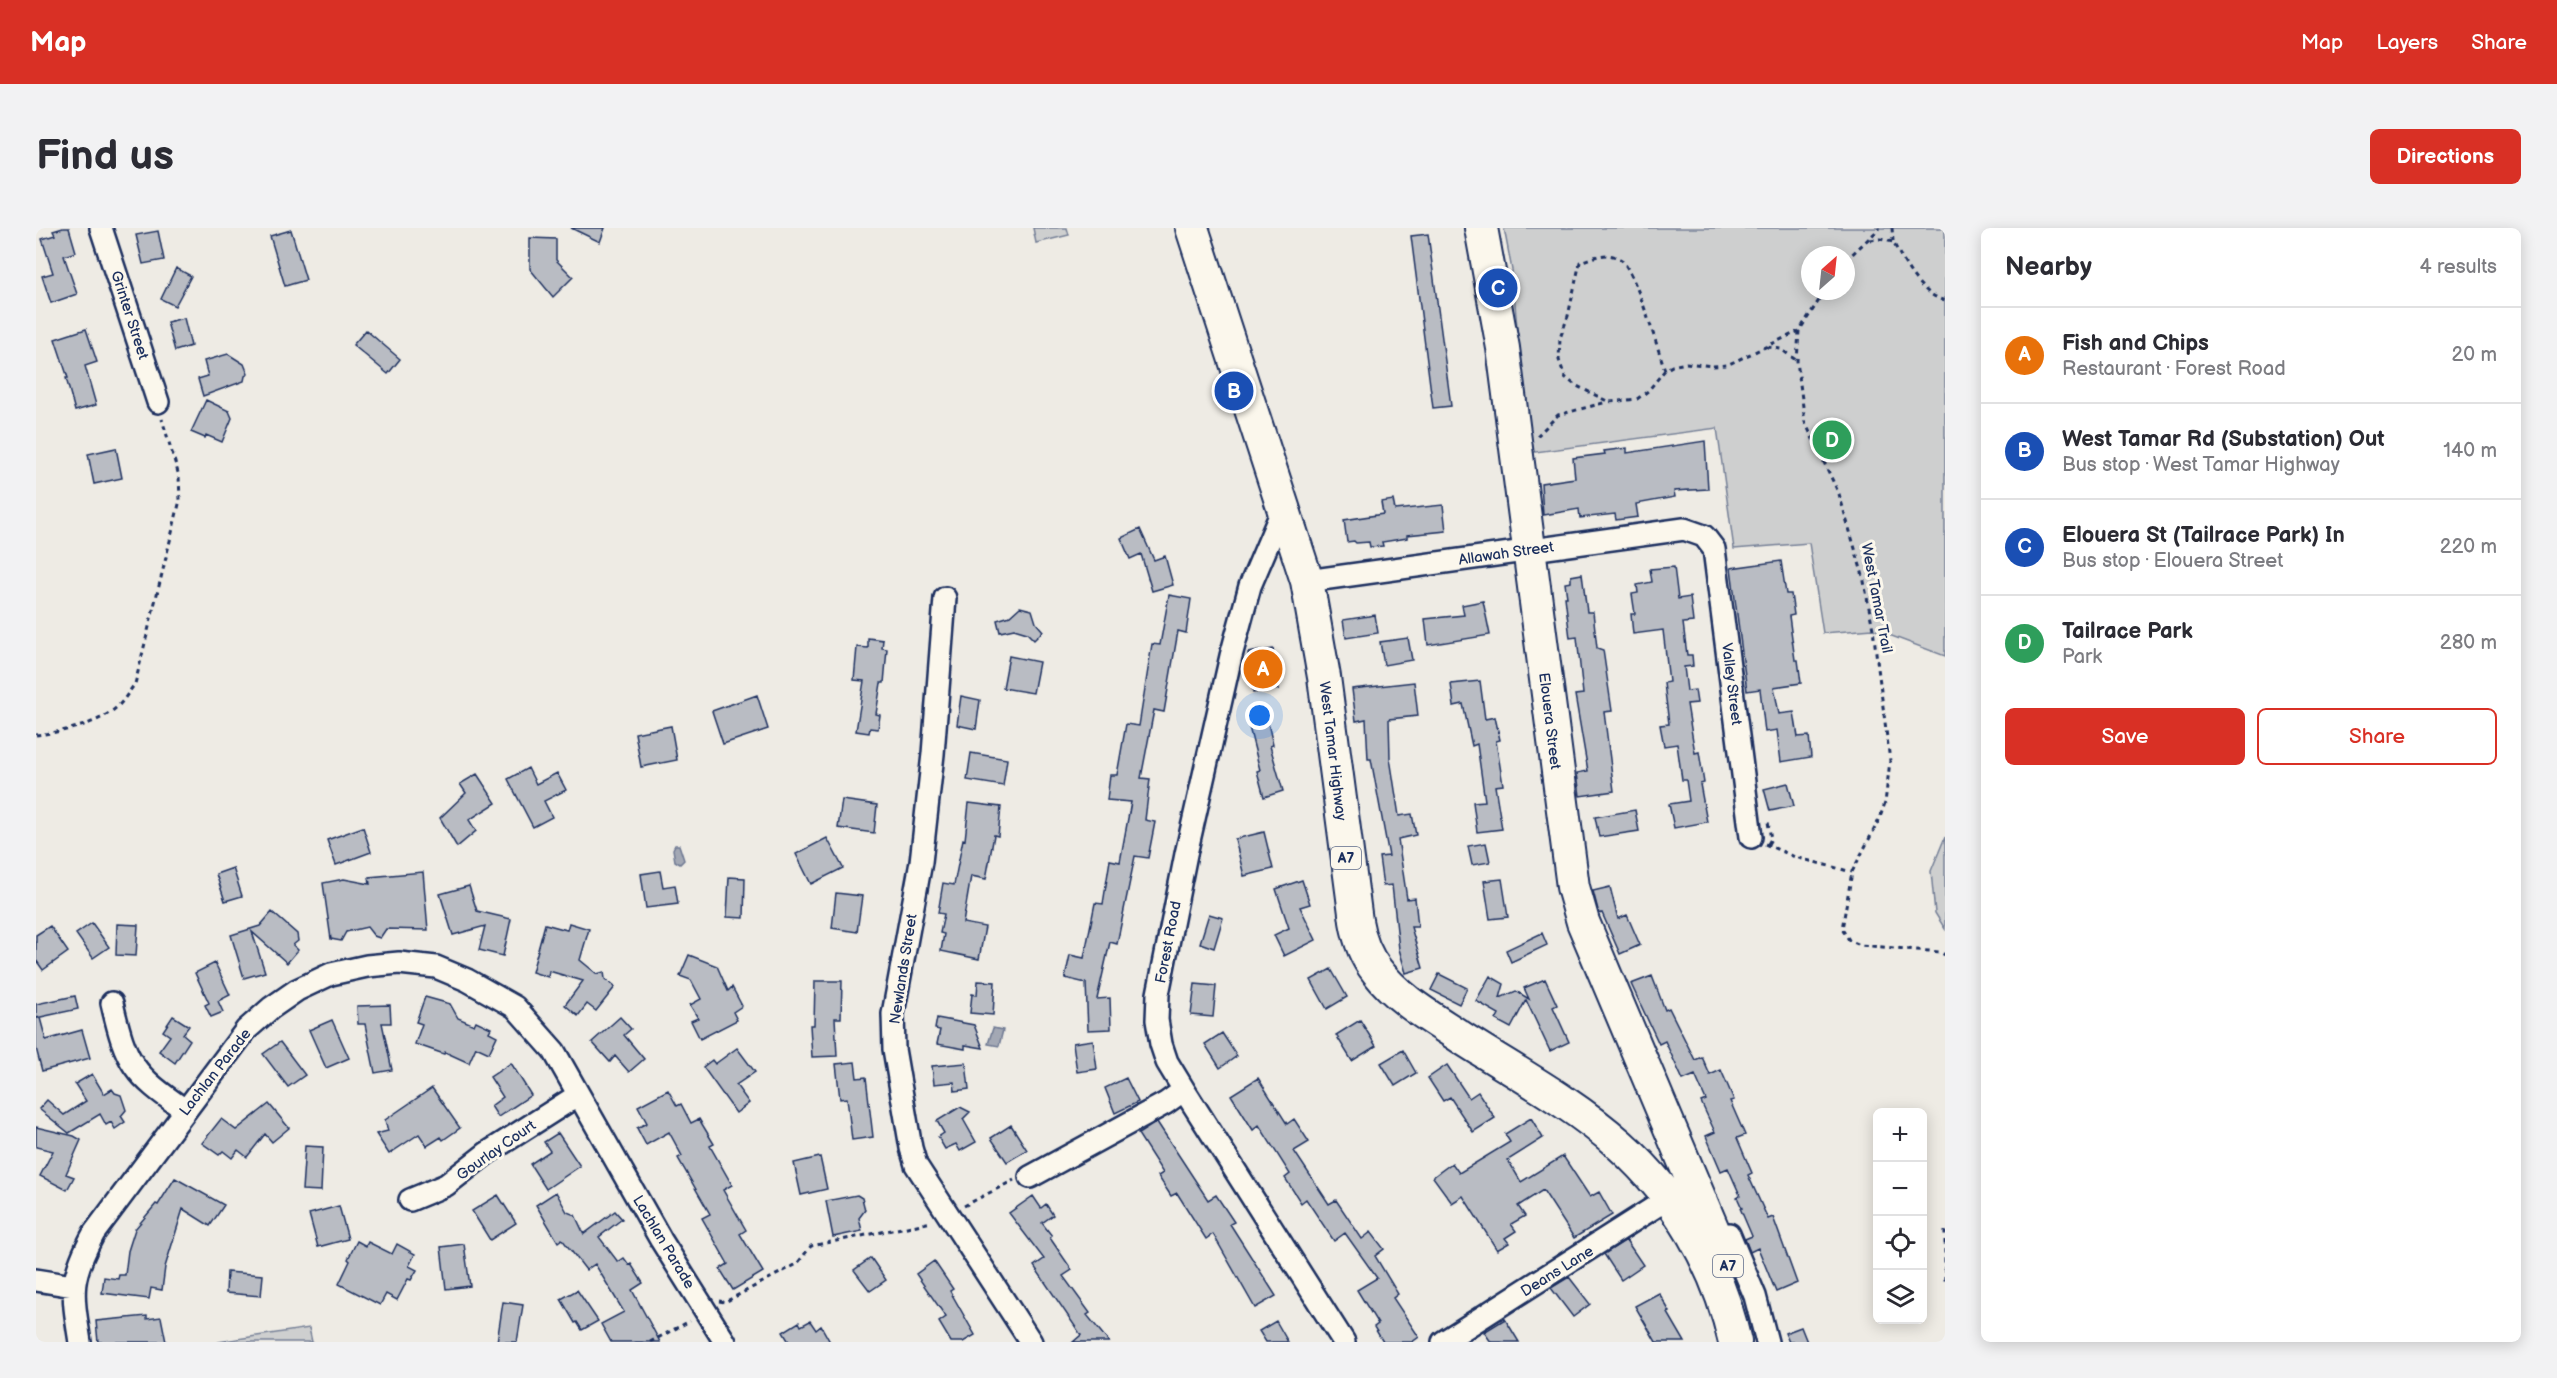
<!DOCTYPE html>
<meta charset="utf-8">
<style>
:root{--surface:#fff;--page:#f2f2f3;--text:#2b2b33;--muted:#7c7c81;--line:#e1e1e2;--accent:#d93025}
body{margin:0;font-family:"Balsamiq Sans",sans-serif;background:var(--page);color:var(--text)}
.controls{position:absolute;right:18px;bottom:18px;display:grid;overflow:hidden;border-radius:9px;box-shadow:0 3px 15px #0003}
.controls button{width:54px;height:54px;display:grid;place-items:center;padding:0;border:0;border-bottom:2px solid var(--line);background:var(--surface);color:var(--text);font:30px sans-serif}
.compass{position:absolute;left:1765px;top:18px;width:54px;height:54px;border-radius:50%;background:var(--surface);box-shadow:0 3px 15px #0003;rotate:27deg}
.you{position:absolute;left:1224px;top:488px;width:21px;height:21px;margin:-15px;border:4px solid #fff;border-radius:50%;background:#1a73e8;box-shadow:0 0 0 9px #1a73e833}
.badge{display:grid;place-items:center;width:39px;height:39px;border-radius:50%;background:var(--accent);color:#fff;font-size:20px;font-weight:700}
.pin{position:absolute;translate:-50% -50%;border:3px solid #fff;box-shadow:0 2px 6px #0006}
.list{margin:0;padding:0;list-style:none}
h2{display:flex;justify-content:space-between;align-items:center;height:78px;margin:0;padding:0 24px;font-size:26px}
h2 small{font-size:20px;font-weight:400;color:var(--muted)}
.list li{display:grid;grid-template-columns:39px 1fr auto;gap:18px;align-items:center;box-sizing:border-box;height:96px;padding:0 24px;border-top:2px solid var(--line)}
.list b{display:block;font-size:22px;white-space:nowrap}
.list p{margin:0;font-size:20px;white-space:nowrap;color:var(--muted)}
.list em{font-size:20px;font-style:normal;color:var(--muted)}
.actions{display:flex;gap:12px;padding:18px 24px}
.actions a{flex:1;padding:14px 0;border:2px solid var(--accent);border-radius:9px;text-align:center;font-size:21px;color:var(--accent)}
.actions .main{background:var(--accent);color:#fff}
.icon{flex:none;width:33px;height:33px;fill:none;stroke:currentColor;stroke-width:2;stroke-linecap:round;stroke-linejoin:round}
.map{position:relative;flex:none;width:1909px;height:1114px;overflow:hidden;border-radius:9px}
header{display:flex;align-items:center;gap:36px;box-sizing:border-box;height:84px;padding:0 30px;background:var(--accent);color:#fff}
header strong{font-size:28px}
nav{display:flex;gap:33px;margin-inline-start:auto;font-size:21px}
.intro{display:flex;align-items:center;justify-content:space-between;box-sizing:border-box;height:144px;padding:0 36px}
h1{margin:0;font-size:42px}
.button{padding:15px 27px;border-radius:9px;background:var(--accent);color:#fff;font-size:21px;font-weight:700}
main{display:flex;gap:36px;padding:0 36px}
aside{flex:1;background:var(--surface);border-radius:9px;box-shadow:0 3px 15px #0003}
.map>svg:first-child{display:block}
.green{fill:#cecfcf;stroke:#747f96;stroke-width:1.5;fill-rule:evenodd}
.water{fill:#a3a8b4;stroke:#6d7892;stroke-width:1.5}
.building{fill:#b9bcc3;stroke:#1b2f5e;stroke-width:1.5}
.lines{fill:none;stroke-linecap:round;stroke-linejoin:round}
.minor-casing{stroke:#1b2f5e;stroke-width:26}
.highway-casing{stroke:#1b2f5e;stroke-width:36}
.path{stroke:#1b2f5e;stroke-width:3;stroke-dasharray:4.5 4.5;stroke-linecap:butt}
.minor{stroke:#fbf7ec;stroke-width:21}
.highway{stroke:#fbf7ec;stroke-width:32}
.labels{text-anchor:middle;stroke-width:6;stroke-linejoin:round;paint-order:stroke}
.shield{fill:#fbf7ec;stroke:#5e6b89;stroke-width:1.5}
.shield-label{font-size:14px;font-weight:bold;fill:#1b2f5e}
.street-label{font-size:15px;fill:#1b2f5e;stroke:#fbf7ec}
</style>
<header>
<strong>Map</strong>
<nav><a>Map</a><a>Layers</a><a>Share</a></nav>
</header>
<div class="intro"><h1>Find us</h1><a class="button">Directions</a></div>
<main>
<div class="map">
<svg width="1909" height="1114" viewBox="0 0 1909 1114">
<rect width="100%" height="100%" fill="#eeebe4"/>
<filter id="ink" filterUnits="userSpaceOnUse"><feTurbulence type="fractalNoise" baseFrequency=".0167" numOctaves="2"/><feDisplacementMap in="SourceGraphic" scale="12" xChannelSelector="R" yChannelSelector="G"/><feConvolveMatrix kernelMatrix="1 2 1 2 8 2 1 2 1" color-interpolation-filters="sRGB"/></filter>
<g filter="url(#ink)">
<path class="green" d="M997,0H1031L1033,7L1000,15Z
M1468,0H1909V428L1837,401L1787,405L1773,315L1698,321L1681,200L1492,225L1476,42ZM1774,27H1810V63H1774Z
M1909,609V701L1899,685L1895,643Z
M273,1100L276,1114H182Z"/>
<path class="water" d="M639,617H643L648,632L644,636L639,633L637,621Z
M957,800L967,802L963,818L952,816Z"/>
<path class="building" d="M27,0H33L40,24L28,28L41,66L15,75L6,48L17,45L6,11L19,7L17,3Z
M535,0H569L564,14Z
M255,2L270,52L249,58L234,8Z
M122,3L128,32L107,36L100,7Z
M1392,6L1415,178L1397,180L1375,8Z
M494,10L520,11V32L537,49L517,69L494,41Z
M140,40L155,48L139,78L125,71Z
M148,90L155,118L139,123L131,94Z
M50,101L61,134L49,138L60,177L39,183L30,150H32L19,111Z
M330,102L364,131L352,146L317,117Z
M192,126L208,136L212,146L209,148L208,153L167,168L162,151L172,148L168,133Z
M170,172L193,183L196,190L186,214L170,207L169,210L155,204Z
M1669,213L1672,261L1638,263L1639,269L1600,276L1602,289L1580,292L1579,286L1544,290L1543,281L1507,287L1505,255L1539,250L1537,230L1569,226L1568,223L1591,220V225Z
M80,220L86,250L58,256L52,226Z
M1357,272L1359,282L1407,277L1410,303L1371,307V310L1346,314L1347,318L1334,319L1333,314L1320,315L1318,313L1311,314L1308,292L1347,286L1345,274Z
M1104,301L1118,332L1129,328L1137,357L1116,363L1105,326L1094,331L1085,310Z
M1745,333L1750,366H1755L1758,387L1753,388L1759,432H1762L1765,455L1738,459L1743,486L1758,484L1762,509L1773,508L1775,529L1745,534L1741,502L1729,504L1724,461L1711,463L1695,340Z
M1638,339L1642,371L1654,369L1657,394L1647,395L1651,427H1656L1657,438L1648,439L1651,463L1659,462L1661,475L1651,476L1659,525L1663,524L1668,555L1664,556L1671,594L1638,600L1633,576L1653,573L1650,552H1646L1641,516L1628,518L1624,497L1633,496L1628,455L1633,454L1627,402L1597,406L1595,386H1599L1596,366L1602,365L1601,357L1616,354L1614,341Z
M1546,346L1551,384H1557L1561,420L1567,422L1572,456L1576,483L1568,484L1578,563L1544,568L1541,545L1552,543L1539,467L1547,466L1541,409L1534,410L1529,369H1531L1529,355L1535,354V348Z
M1133,367L1155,371L1150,405L1142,403L1128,484L1118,482L1105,550L1114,551L1109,592L1119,594L1112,630L1099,628L1081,716L1074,714L1061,771L1074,770L1075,801L1052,802L1050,755L1029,750L1034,727L1048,730L1059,675L1067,676L1074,632L1084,634L1095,574L1071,572L1074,547H1081L1090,496L1103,498L1116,416L1124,417Z
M1447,373L1454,407L1392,417L1389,391L1428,387L1426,377Z
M984,379L996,382L1000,395L1007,403L998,412L991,405L978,401L964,404L961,392L974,388Z
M1339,387L1342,405L1310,410L1307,392Z
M832,410L847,412L846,420L851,421L848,455H845L840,486L844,487L842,501L834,500L833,505L820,503L828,453L818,452L821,419L832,420Z
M1372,410L1376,432L1348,437L1344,414Z
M1237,421L1243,461L1217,465L1212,425Z
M973,428L1003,434L997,465L967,460Z
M1444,453L1449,491L1459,489L1464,512L1460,513L1467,557L1459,558L1466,601L1441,604L1437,574L1449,573L1441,516L1436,518L1427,476L1418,478L1415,456Z
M1378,454L1382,488L1353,491L1354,530L1363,588L1376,586L1380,607L1362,611L1371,671L1379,670L1382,699H1375L1387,740L1370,745L1363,721L1356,657L1347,658L1343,629L1353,628L1335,531H1332L1330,491L1320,493L1316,461Z
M721,467L732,501L687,516L676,483Z
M925,468L944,472L940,501L921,497Z
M1230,486L1237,517L1234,518L1247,563L1228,569L1221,543L1224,542L1211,491Z
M635,498L641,532L605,539L599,505Z
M935,525L971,531L967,558L931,552Z
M492,540L500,556L521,545L530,562L508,573L516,589L497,599L472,551Z
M441,546L460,575L433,592L440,603L421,619L404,590L430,565L424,556Z
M1752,555L1758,578L1734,583L1728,561Z
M806,572L841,577L838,605L802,600Z
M933,575L965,579L962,608L958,607L950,651L935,648L927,695L949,699L943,731L905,723L908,706L904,705L908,686L902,685L907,655L918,657L927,611L929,612Z
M1599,582L1603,603L1563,609L1559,589Z
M327,599L335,624L300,637L291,612Z
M1228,604L1237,641L1208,648L1199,611Z
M791,610L807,640L775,656L760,626Z
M1450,615L1454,634L1436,637L1432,618Z
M197,640L206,668L189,673L180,646Z
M624,643L627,659L639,657L642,676L610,680L605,646Z
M387,644L392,702L350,701L344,710L338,708L331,699L310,704L305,713L295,711L287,655L308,651L334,656L333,649Z
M693,649L709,650L708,690L691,689Z
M1466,651L1472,689L1454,691L1448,653Z
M1266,652L1274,676L1264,679L1280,712L1248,728L1238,707L1253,700L1240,661Z
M433,658L441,683L475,691L467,728L443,722L449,698L417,707L404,666Z
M1574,659L1582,691L1591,687L1604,717L1584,726L1566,685L1563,686L1557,663Z
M800,665L826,668L821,704L796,700Z
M236,684L261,706L262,713L257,717L262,722L251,735L216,704L229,744L208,750L195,707L224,698Z
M1173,686L1187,690L1178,720L1164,715Z
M56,695L73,719L57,730L40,706Z
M533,695L553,701L544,732L561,746L568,744L569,751L579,759L560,783L551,776L542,788L529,777L547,753L513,743L512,749L496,744L509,696L531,702Z
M81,696L102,697L100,728L80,727Z
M14,698L32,724L7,742L0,732V707Z
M1506,705L1511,717L1475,734L1470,722Z
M653,727L681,738L692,763L696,759L706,778L697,784L701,792L664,811L655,793L662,790L654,777L665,771L655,752L644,748Z
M179,735L194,767L182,773L187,784L175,789L169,777L173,775L159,745Z
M1295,741L1311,769L1291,781L1275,752Z
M1403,746L1431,760L1423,776L1395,762Z
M1454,748L1468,756L1464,770L1480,763L1493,771L1488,760L1509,751L1521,777L1517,779L1533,814L1514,823L1490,772L1475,800L1460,792L1463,786L1440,773Z
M1616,748L1629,782L1633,780L1659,832L1666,829L1674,847L1685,842L1698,872L1694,873L1709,907L1701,910L1716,945L1712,947L1732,991L1737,989L1761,1055L1740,1064L1722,1020L1714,1024L1709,1011L1716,1008L1704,980H1706L1701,969L1704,967L1692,940L1685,943L1670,908L1679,904L1665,874L1670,872L1659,847L1647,852L1629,813L1623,816L1595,756Z
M779,753H806L805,790H799L801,828L776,829L774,797H778Z
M942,753L959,754L957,787L934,785L936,766L941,767Z
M1159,756L1180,758L1177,789L1155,787Z
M39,768L42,781L0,790V776Z
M389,769L414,776L422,790L438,797L440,793L455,800L453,804L461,808L453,825L440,819L433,835L409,824L408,826L379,816L386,796L380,794Z
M354,777L355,795H346L356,842L339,845L329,796H322L321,778Z
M137,788L153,798L147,806L154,812L139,835L123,823L134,808L127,803Z
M584,789L595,801L588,807L608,831L593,844L579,828L574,834L556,814Z
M0,790H4L10,812L46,802L54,830L6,843L0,820Z
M901,790L938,797L947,820L929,817V821L901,816L904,802L899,801Z
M296,792L313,830L290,840L273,802Z
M1324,792L1340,818L1316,833L1300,807Z
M1186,805L1201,828L1184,840L1169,816Z
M1057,812L1061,841L1041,844L1037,815Z
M244,814L269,847L252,859L227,826Z
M701,820L719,844L700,857L713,875L700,885L667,839L676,832L679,836Z
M1367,822L1380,845L1359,858L1345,835Z
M819,834L821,850L830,849L837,909L816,912L811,870L804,871L800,836Z
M475,835L495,867L462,889L455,878L467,869L454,849Z
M930,835L933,861L919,863L918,854L898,856L896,838Z
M1411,837L1433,870L1442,864L1459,890L1437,904L1414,869L1407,873L1392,850Z
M56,846L68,866L76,861L79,865L85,867L90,882L85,888L89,894L79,901L75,894L70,897L64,886L33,905L3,881L11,872L28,887L50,873L39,856Z
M1090,850L1102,874L1079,885L1069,860Z
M1222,850L1251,896L1258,891L1273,914L1258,923L1293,976L1300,972L1326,1011L1335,1004L1348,1021L1339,1028L1362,1066L1357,1070L1383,1109L1376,1114H1347L1338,1099L1342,1096L1321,1062L1341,1050L1309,1005L1298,1013L1270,971L1265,975L1249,950L1254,946L1223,897L1217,902L1195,867Z
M396,860L424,900L407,912L405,909L391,918L383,906L353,926L340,906L352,903L349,892Z
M632,862L641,878L645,876L655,895L663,891L678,916L674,918L696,957L687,962L710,1002L704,1006L727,1044L697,1062L684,1041L692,1036L666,990L674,986L642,930L646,928L633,904L610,917L601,900L611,895L602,878Z
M233,876L253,900L236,914L229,906L211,929L202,922L196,930L187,923L183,927L166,915L185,891L200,902Z
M924,879L934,884L927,891L940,914L924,923L920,916L909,921L902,909L908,905L901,893Z
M1495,890L1507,910L1472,932L1485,954L1527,928L1554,969L1563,964L1576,987L1538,1010L1507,962L1482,978L1489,988L1475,996L1480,1003L1469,1010L1473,1015L1461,1022L1427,968L1416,975L1397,949L1416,935L1423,945L1474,914L1469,906Z
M1121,894L1172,972L1180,967L1198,994L1194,996L1240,1068L1219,1080L1177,1006L1170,1011L1141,965L1135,968L1122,948L1127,945L1102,906Z
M975,897L991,922L971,934L955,910Z
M0,899L38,908L45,912L30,946L38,949L31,962L4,948L17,923L0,919Z
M522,905L544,938L510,961L494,936L514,923L508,914Z
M269,918L287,919L285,963L266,962Z
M784,929L791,961L765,967L758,935Z
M139,950L188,977L174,998L147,981L129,1039L126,1062L115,1060L113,1071L66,1065L68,1049L82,1051L83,1047H89L92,1023L99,1001L120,976L122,977Z
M520,964L531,984L539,987L548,1006L579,983L586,991L563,1009L582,1034L588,1030L593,1037L595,1036L607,1055L596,1062L624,1114H575L565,1096L588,1084L559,1036L550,1042L526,1011L522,1014L500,977Z
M462,967L480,995L454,1012L436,983Z
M821,967L826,970L829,982L823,990L826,1003L797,1009L790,973Z
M997,968L1005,980L1010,976L1017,987L1006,995L1016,1008L1014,1010L1036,1042L1027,1048L1054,1085L1051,1087L1073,1114H1037L1045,1107L998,1038L1008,1031L973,985Z
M303,978L312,1011L282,1019L273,986Z
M1590,1012L1607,1037L1585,1052L1568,1026Z
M321,1013L330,1018L332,1014L356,1026L361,1016L379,1026L373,1038L381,1042L375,1052L372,1051L361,1072L350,1066L344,1077L303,1056L314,1033L312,1031Z
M428,1016L434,1058L410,1061L405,1019Z
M835,1030L850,1052L834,1063L818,1042Z
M898,1033L917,1061L914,1063L939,1107L927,1114H915L903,1094L910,1089L880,1046Z
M191,1044L227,1047L225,1068L190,1065Z
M1533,1049L1554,1076L1537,1089L1515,1060Z
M541,1062L562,1093L546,1102L541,1094L539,1095L525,1071Z
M1623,1065L1634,1084L1632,1085L1649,1114H1620L1599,1078Z
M467,1074L487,1077L481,1114H461Z
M111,1088V1091L125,1089L130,1114H62L60,1093Z
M1469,1091L1483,1114H1455L1448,1104Z
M774,1093L780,1102L785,1098L794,1114H753L747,1104L763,1094L765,1098Z
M1240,1093L1252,1114H1230L1223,1103Z
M1765,1099L1771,1114H1753L1749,1105Z"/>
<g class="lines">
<g class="minor-casing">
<path id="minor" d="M65,0L122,174
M1248,278L1214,358L1195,428L1150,626L1122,766L1121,792L1125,816L1131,834L1148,862L1308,1114
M1271,353L1648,301L1668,308L1678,321L1715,609
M909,370L897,526L885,634L857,786L858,821L875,920L880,937L995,1114
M76,775C90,836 97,846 149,882
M994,949L1130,875L1148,862
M374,972L410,957L451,925L542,867
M1693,1006L1719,1068L1731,1114
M0,1052L37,1058
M44,1114C36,1064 33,1051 58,1005L210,802L235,780L261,762L295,746L331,738L363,735L400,739L431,752L479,779L518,823L625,1012L689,1114
M1407,1114L1633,970"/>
</g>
<g class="highway-casing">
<path id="highway" d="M1156,0L1271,353L1288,449L1320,693C1323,711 1329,728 1341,743C1363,772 1396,790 1426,810C1479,844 1537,875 1584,917C1642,969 1682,1038 1699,1114
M1445,0L1467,120L1537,659L1547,694L1688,1028"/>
</g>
<path class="path" d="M1856,0L1857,13
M1834,12L1844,11L1857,14C1870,38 1882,64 1909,73
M1810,32L1844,0
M1763,103L1761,133L1769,194L1803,266L1827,348L1837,401L1854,533L1849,575L1843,592L1816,644L1806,701L1813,712L1824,717L1904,724L1909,727
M1731,119L1745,121L1761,133
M1629,142C1622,122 1598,39 1584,31C1571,23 1558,29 1544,34L1532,88L1524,110L1523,132L1529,149L1539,157L1573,174L1601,171L1612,163L1629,142L1636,138L1650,135L1677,138L1691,137L1763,103L1789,63
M1501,208L1522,187L1571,174
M0,507C26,504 61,497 81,479C88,473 93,463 99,456L144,272L143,248L126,191
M1729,616L1759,629L1816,644
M1732,616L1735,611L1732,594
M928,978L978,952
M1909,1003V1054
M683,1073L689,1074L761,1036L775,1018L896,994
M614,1114L654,1093"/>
<use href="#minor" class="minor"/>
<use href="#highway" class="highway"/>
</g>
</g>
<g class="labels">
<g class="shield">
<rect x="1295" y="619" width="30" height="22" rx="4.5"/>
<rect x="1677" y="1027" width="30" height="22" rx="4.5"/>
</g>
<g class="shield-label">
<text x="1310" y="635">A7</text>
<text x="1692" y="1043">A7</text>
</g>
<g class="street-label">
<text transform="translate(94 87) rotate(72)" y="5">Grinter Street</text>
<text transform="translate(1470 325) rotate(-8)" y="5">Allawah Street</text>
<text transform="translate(1841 370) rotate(79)" y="5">West Tamar Trail</text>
<text transform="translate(1696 456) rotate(83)" y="5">Valley Street</text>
<text transform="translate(1514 493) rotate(83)" y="5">Elouera Street</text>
<text transform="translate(1297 523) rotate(83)" y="5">West Tamar Highway</text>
<text transform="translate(1132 714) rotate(-79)" y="5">Forest Road</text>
<text transform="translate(867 741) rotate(-81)" y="5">Newlands Street</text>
<text transform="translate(179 844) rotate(-52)" y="5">Lachlan Parade</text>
<text transform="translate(460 922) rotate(-35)" y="5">Gourlay Court</text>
<text transform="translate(628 1014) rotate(59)" y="5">Lachlan Parade</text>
<text transform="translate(1521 1043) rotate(-32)" y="5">Deans Lane</text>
</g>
</g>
</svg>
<div class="controls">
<button>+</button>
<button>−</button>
<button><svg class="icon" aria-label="locate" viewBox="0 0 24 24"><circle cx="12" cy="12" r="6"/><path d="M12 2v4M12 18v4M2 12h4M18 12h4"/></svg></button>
<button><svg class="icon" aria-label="layers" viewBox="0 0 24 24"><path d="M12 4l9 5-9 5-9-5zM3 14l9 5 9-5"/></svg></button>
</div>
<svg class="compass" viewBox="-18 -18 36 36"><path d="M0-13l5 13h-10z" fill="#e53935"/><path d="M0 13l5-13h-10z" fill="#7c7c81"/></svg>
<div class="you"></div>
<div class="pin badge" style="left:1227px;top:441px;background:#e8710a">A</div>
<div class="pin badge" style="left:1198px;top:163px;background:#1a4fb4">B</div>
<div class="pin badge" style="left:1462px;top:60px;background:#1a4fb4">C</div>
<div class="pin badge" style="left:1796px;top:212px;background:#2e9e5b">D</div>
</div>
<aside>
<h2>Nearby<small>4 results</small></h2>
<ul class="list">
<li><span class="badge" style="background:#e8710a">A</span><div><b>Fish and Chips</b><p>Restaurant · Forest Road</p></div><em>20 m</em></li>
<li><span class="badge" style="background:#1a4fb4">B</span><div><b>West Tamar Rd (Substation) Out</b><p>Bus stop · West Tamar Highway</p></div><em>140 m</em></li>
<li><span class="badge" style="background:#1a4fb4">C</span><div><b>Elouera St (Tailrace Park) In</b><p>Bus stop · Elouera Street</p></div><em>220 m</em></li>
<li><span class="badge" style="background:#2e9e5b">D</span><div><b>Tailrace Park</b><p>Park</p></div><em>280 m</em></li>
</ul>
<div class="actions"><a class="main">Save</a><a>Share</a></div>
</aside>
</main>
